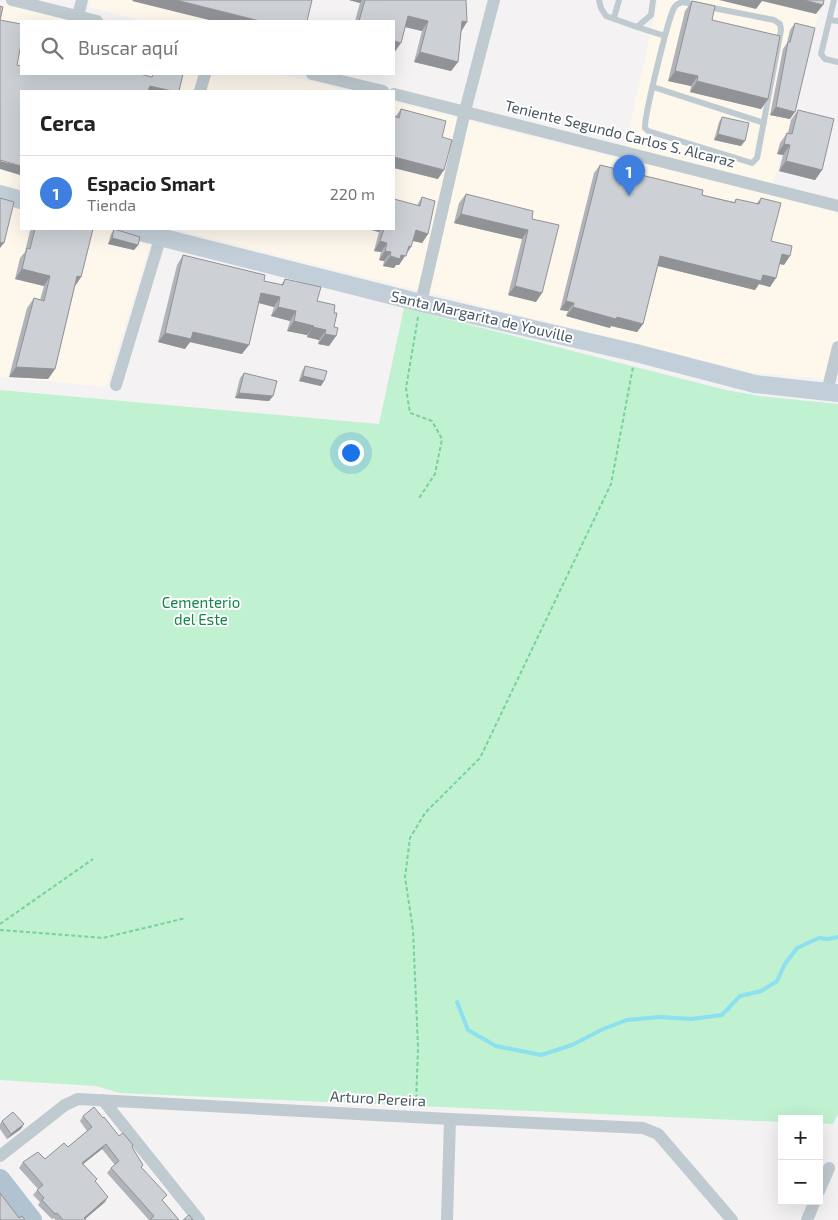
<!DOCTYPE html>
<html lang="es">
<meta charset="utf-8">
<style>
:root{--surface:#fff;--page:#f6f6f6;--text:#222;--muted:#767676;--line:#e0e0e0;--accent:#147eec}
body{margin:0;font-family:"Exo 2",sans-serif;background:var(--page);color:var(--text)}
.controls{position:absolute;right:15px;bottom:15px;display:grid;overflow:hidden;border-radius:0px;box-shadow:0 5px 20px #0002}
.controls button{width:45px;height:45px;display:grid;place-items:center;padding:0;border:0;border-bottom:1px solid var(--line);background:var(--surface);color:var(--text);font:25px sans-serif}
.you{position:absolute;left:350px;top:452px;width:18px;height:18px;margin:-12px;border:4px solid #fff;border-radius:50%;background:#1a73e8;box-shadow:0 0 0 8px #1a73e833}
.badge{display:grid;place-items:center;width:32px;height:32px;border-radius:50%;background:var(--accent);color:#fff;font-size:16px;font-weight:700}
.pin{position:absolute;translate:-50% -41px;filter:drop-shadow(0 1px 2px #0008)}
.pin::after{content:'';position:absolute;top:26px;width:18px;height:15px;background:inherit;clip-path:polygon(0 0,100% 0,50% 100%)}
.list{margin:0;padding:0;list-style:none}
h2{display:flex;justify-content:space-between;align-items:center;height:65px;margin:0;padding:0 20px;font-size:21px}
h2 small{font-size:16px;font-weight:400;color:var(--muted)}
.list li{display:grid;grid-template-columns:32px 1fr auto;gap:15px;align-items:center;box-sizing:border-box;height:75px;padding:0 20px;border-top:1px solid var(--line)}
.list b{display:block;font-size:19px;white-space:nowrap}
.list p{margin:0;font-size:16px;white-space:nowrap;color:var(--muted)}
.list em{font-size:16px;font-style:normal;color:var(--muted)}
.icon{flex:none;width:28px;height:28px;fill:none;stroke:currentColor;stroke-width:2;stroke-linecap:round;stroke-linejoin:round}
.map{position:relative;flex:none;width:838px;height:1220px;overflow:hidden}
.search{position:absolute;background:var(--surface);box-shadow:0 5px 20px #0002;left:20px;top:20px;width:375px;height:55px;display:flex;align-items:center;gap:12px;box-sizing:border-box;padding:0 18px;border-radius:0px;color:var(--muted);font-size:19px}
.panel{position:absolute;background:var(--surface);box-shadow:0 5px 20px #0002;left:20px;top:90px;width:375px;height:140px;border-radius:0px}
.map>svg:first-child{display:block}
.commercial{fill:#fdf7ec}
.green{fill:#c0f1d0}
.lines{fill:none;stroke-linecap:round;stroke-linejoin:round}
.stream{stroke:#8ce0f0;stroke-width:4}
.path{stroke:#76d19f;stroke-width:2;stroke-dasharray:4 2.5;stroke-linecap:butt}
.lane{stroke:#bfcad1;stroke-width:6}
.street{stroke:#bfcad1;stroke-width:12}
.secondary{stroke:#c2ced8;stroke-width:18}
.primary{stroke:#b1c3d1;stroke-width:20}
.wall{fill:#b0b4b8}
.shaded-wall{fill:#909296}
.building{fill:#cdd1d6;stroke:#909296}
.labels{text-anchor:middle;stroke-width:4;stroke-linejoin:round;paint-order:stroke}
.street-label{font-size:15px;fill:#485660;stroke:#fff}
.park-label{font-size:15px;fill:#148647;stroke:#fff}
</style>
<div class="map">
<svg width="838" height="1220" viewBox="0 0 838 1220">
<rect width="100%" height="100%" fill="#f4f2f2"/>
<path class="commercial" d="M90,0H298L292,21H144L89,7Z
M658,0H822L771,192L838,209V380L749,372L172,229H394V102L622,159Z
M0,3L72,21H21V74H281L350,91H21V229H155L106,387L0,377Z"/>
<path class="green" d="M404,308L726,390L760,396L838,404V1114L833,1124L819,1123V1119H782V1122L120,1093L96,1086L0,1080V390L379,424Z"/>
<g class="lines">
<path class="stream" d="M457,1002L468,1030L496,1046L541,1055L572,1045L603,1029L627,1020L659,1017L691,1019L722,1015L740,996L761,991L777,981L785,964L797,948L819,938L828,939L838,937"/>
<path class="path" d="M418,317L406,388L410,413L432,421L442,439L435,474L419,498
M0,924L93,859
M0,930L103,938L186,918
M416,1105L418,1047L413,930L405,877L410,838L425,813L480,758L611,484L633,367"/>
<path class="lane" d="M599,0L601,8L606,16L637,27L651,15L653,0
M834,0L821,54L825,59L838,62
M683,2L774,20L780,24L781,30L757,158L752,163L648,131L645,128C644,117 668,19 674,8C676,4 679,3 683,2Z
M614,18L619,0
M830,20L838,21
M637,27L665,36
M653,87L764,123"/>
<path class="street" d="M12,0L97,21
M78,16L82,0
M312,74L383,91
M200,91L205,74
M394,94L838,206
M421,303L465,111L494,0
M116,385L163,229
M827,392L838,347
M103,1100L199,1220
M0,1156L65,1105L78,1099L450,1119L643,1128L658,1134L732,1220
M819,1191L829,1168
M447,1220L450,1119
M807,1220L815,1201"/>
<path class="secondary" d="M0,194L21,200
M128,229L421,303L636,353L755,384L838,393"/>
<path class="primary" d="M0,1179L32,1220"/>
</g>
<path class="wall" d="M349,0H466L461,31L458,62L451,71L414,62L422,31L405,27L394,52V21H355L360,3Z
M692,1L712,20L768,99L761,109L690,92L691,86L668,81L685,11Z
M795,23L790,119L770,115L783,49L787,43L790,30Z
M401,109L442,137L438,179L394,168V116L395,117Z
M798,110L822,170L815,180L779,171L783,155L777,154L780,143L787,133H788L791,120Z
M722,117L741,146L714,140L719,122Z
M600,165L702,195L734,202L736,199L756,204L761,198L771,241L784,265L780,264L770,287L759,284L755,290L658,266L643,324L637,332L611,326L610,328L566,316L568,311L560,310L594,173Z
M466,194L532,219L536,302L508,295L522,239L454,223L459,203Z
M422,197L428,234L422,243L413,241L399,265H396L394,268L383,266L384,261L379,260L381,252L374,251L379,232L368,229H394L417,205Z
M32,229H93L81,277L75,286L55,369L48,379L9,377L27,308L34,298L40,300L44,286L15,279L20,258L25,252L30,231Z
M114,229L138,245L134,250L108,244L111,234Z
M183,255L264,281L281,285L285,279L334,313V327L336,336L329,346L318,344L319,340L307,337V335L287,331L290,321L271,316L274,307L259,303L242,354L190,342L185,349L158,342L177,265Z
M305,366L321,386L299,381L302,371Z
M244,373L273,396L269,401L235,398L240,378Z
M83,1116L119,1136L132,1147L141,1167L163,1201L179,1220H149L107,1173L111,1168L115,1165L102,1149L83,1164L97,1179L95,1182L105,1202L85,1219L86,1220H55L54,1218L52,1219L38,1205L40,1202L33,1195L38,1189L19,1168L23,1162L45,1159L68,1147L87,1131L80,1121Z
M2,1121L21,1129L7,1139L0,1129V1124Z"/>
<path class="shaded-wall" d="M133,0H176L260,21H213L132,1Z
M349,0H362L360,3Z
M719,0H804L823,5L816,14L762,1L756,9Z
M408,16L428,21L422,31L401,26Z
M462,21L467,22L461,32Z
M394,41L401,43L394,53Z
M420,52L458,62L451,71L414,62Z
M675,71L698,76L691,86L668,81Z
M697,81L768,99L761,109L690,92Z
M150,86L172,91H146Z
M776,107L795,112L790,119L770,115Z
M718,134L745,141L741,146L714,140Z
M784,144L790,145L783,155L777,154Z
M394,157L444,170L438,179L394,168Z
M0,161L21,166V173L20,175L0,169Z
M786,161L822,170L815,180L779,171Z
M461,214L528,230L522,239L454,223Z
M368,229H381L379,232Z
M416,230L428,234L422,243L409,240Z
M112,238L138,245L134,250L108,244Z
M380,241L387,243L381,252L374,251Z
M0,242L4,243L0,248Z
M409,246L411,247L399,265H396L394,268L383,266L390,256Z
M385,251L391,252L384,261L379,260Z
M782,254L790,256L784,265L776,263Z
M660,256L763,275L776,278L770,287L759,284L755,290L654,265Z
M22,269L50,276L44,286L15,279Z
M77,276L81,277L75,286Z
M515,286L542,293L536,302L508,295Z
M261,293L280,297L274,307L255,302Z
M566,301L574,303L568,311L560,310Z
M278,307L296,311L290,321L271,316Z
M573,307L617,317L643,324L637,332L611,326L610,328L566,316Z
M294,321L314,326L307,335L287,331Z
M313,327L326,330L319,340L307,337Z
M193,332L249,345L242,354L190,342L185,349L158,342L165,333Z
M325,334L336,336L329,346L318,344Z
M16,367L55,369L48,379L9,377Z
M303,376L324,381L321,386L299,381Z
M239,393L273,396L269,401L235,398Z
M24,1124L21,1129L7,1139L11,1134Z
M106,1144L102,1149L78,1168L82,1163Z
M108,1197L105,1202L84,1220V1218Z"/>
<path class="building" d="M176,0H312L307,21H260Z
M365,0H466L467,22L462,21L458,62L420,52L428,21L408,16L401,43L394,41V21H359Z
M804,0H824L823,5Z
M692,1L715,6L712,20L780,36L768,99L697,81L698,76L675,71Z
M0,6L3,7L0,20L21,24V44L17,65L21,66V74H140L152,77L153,74H183L179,91H172L150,86L148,91H21V166L0,160V161Z
M795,23L815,28L795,112L776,107L788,42H790Z
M401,109L446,121L442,137L452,140L444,170L394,157V116L399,118Z
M798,110L834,119L822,170L786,161L790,145L784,144L787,133L792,134Z
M722,117L749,123L745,141L718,134Z
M600,165L703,190L702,195L735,203L736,199L759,204L761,198L781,203L771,241L792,246L790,256L782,254L776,278L763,275L761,281L660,256L643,324L617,317L616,319L573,307L574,303L566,301Z
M466,194L533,211L532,219L559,225L542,293L515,286L528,230L461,214Z
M422,197L435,201L428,234L416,230L411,247L409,246L406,256L401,255L400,259L390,256L391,252L385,251L387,243L380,241L384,229H394V199L420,206Z
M0,198L14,202L4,243L0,242Z
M35,229H93L81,277L77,276L55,369L16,367L34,298L44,301L50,276L22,269L27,248L30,249Z
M114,229L140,237L138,245L112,238Z
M183,255L265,275L264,281L283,285L285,279L321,287L317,301L335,305L334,313H337L334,327L338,328L336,336L325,334L326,330L313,327L314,326L294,321L296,311L278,307L280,297L261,293L249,345L193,332L191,339L165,333Z
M305,366L327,371L324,381L303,376Z
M244,373L277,381L273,396L239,393Z
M94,1107L103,1118L104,1117L119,1136L123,1133L133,1145L132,1147L143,1165L141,1167L167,1195L162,1200L179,1220H150L154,1216L111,1168L119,1161L106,1144L82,1163L97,1179L95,1181L108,1197L84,1218L86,1220H63L57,1213L55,1214L42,1200L44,1198L37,1190L43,1185L23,1162L38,1152L45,1159L64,1143L68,1147L92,1127L83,1116Z
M13,1112L24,1124L11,1134L2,1121Z
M0,1193L19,1218L22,1216L25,1220H0Z
M189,1215L193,1220H183Z"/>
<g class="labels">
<g class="street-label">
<text transform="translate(620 134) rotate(14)" y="5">Teniente Segundo Carlos S. Alcaraz</text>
<text transform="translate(482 317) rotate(13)" y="5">Santa Margarita de Youville</text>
<text transform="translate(378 1099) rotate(3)" y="5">Arturo Pereira</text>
</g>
<g class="park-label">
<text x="201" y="608">Cementerio<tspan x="201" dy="17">del Este</tspan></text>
</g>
</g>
</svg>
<div class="controls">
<button>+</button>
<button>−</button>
</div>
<div class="you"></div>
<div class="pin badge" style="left:629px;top:196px;background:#3f7fe0">1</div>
<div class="search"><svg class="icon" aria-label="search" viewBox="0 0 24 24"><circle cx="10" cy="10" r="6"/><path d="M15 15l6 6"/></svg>Buscar aquí</div>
<section class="panel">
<h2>Cerca<small></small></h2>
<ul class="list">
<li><span class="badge" style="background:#3f7fe0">1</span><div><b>Espacio Smart</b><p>Tienda</p></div><em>220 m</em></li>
</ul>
</section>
</div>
